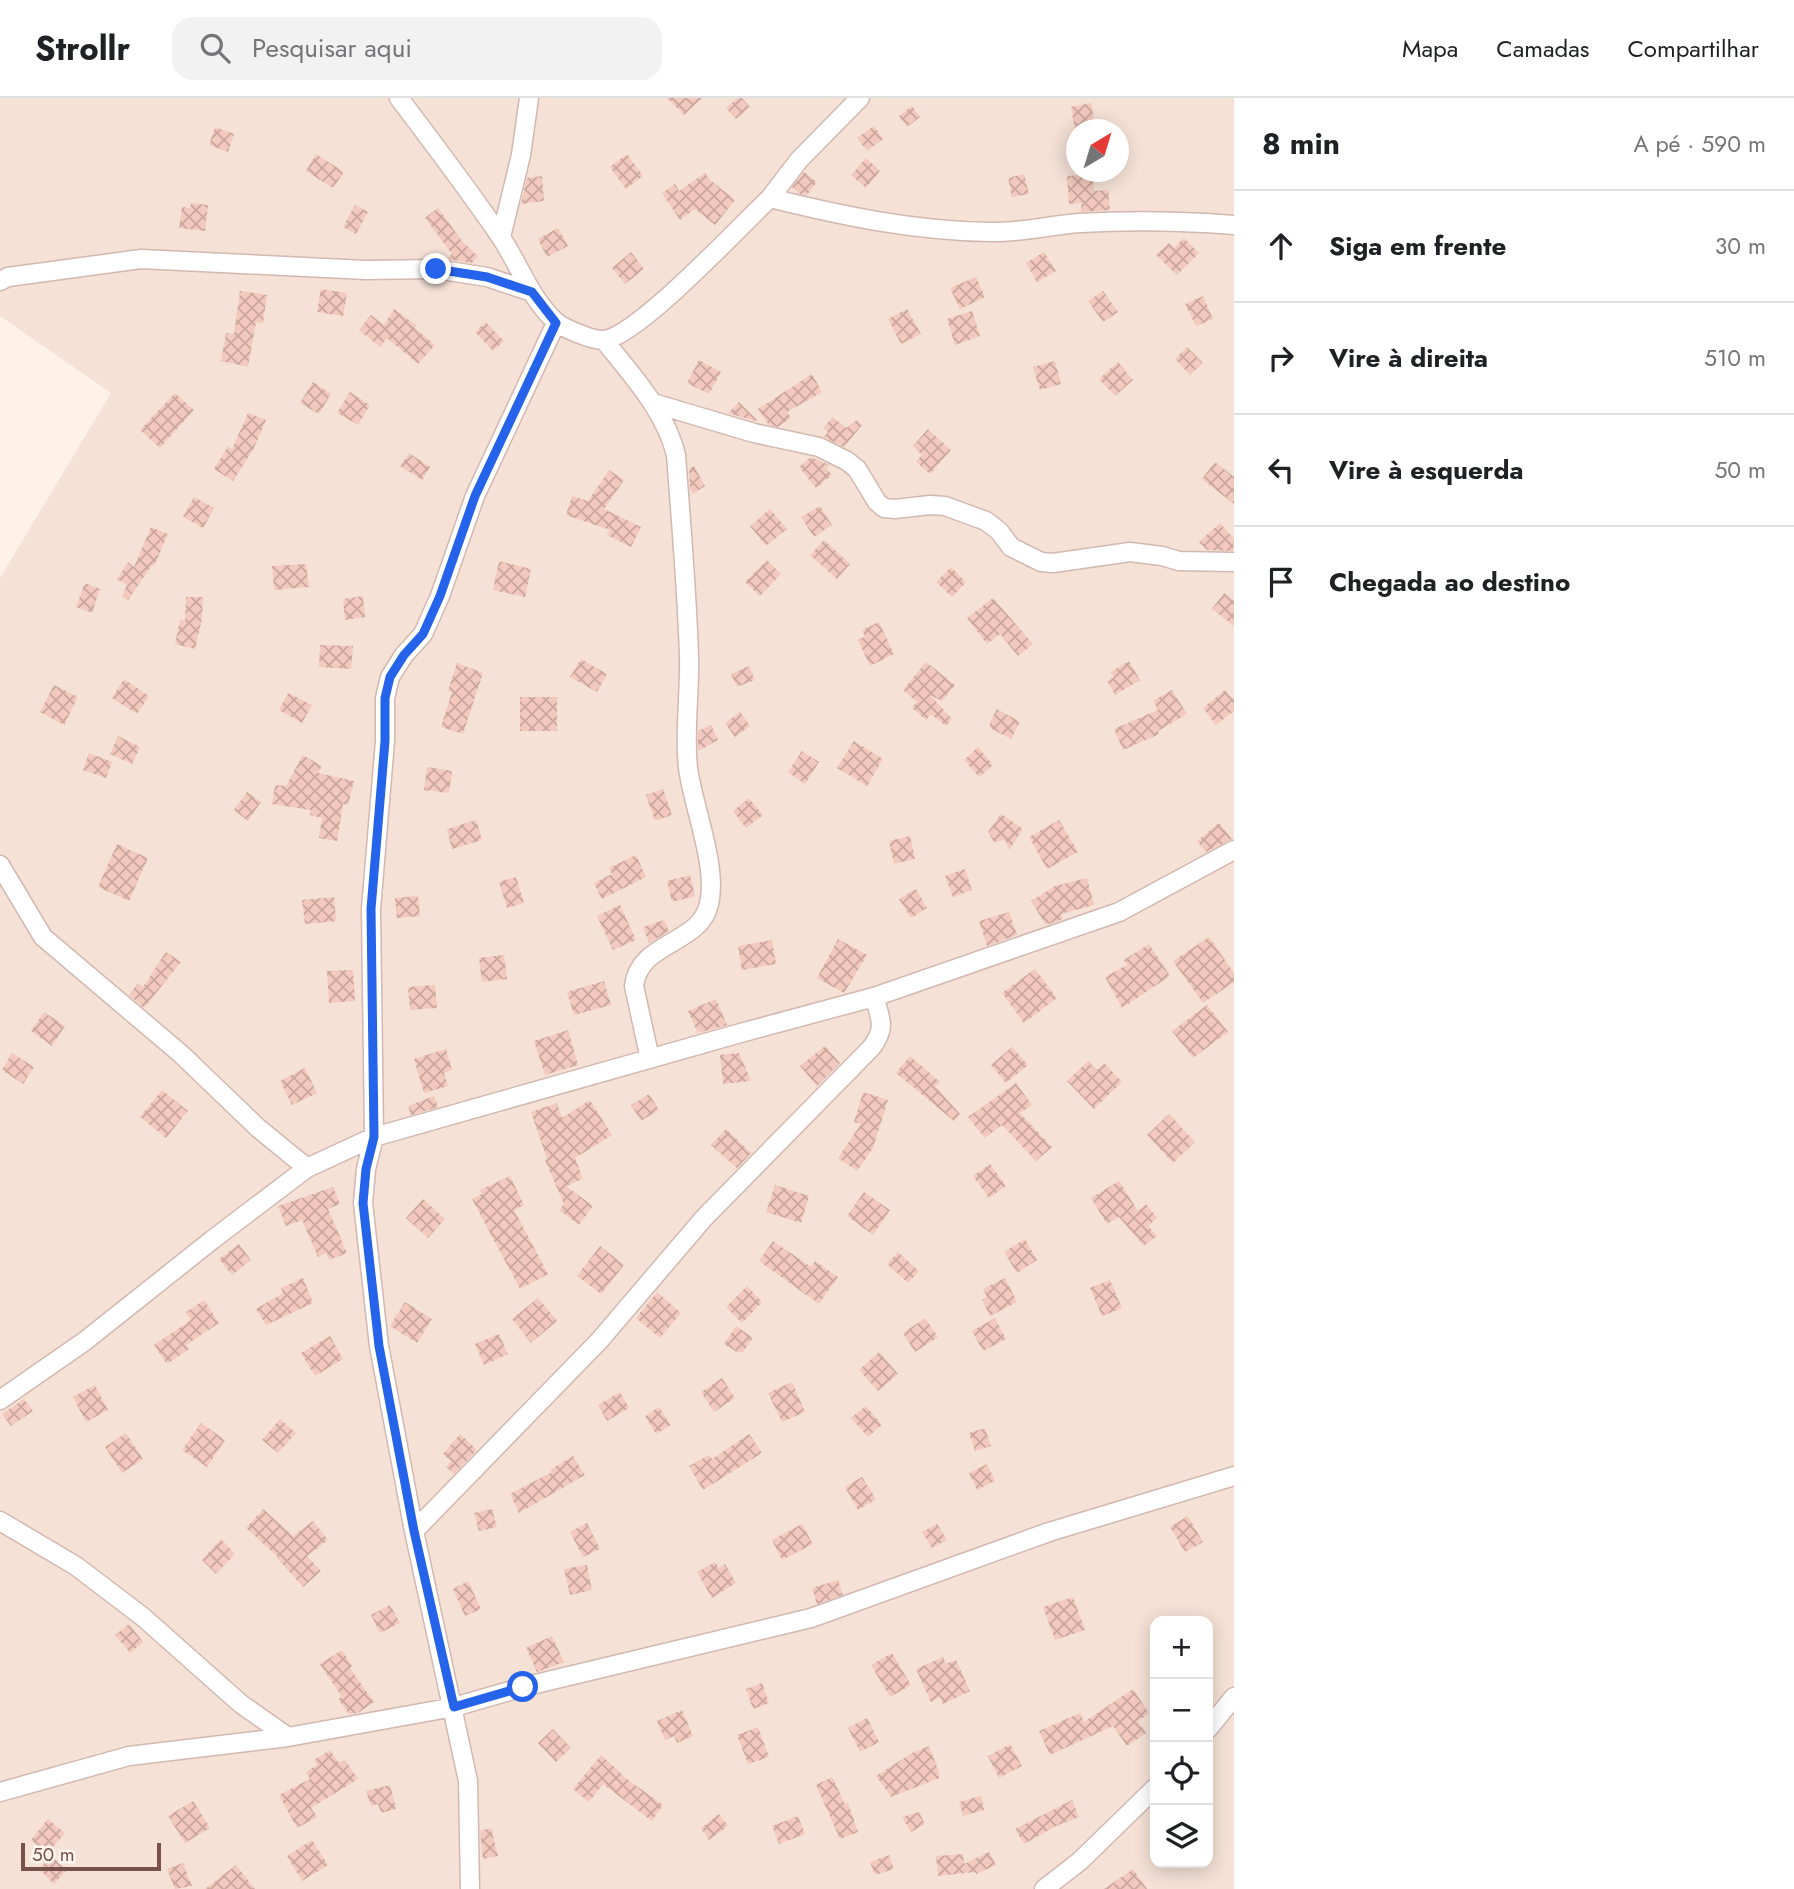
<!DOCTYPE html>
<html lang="pt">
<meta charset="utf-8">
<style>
:root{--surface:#fff;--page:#f2f2f2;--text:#202124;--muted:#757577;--line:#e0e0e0}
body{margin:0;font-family:Jost,sans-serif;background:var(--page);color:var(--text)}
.controls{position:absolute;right:21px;bottom:21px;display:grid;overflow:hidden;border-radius:14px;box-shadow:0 4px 18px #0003}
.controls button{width:63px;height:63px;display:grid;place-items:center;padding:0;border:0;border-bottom:2px solid var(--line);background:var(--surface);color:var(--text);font:35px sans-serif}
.compass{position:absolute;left:1066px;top:21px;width:63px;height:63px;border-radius:50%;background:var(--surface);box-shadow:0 4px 18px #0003;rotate:38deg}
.scale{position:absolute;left:21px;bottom:18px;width:140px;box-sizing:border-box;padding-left:7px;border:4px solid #78514b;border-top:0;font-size:19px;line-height:24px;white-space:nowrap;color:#78514b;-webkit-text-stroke:5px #fff5ef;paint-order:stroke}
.stop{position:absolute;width:21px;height:21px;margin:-16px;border:5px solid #2563eb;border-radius:50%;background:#fff}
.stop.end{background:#2563eb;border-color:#fff;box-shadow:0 2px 7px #0008}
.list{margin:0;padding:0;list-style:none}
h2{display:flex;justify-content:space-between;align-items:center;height:91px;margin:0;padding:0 28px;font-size:30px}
h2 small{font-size:23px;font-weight:400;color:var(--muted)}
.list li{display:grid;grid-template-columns:46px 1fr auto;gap:21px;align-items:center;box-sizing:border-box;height:112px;padding:0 28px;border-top:2px solid var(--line)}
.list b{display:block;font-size:26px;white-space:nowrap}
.list em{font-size:23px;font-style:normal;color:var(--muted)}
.icon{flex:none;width:38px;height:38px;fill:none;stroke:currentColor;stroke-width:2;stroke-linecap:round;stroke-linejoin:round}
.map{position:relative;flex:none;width:1234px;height:1791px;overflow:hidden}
header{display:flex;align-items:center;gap:42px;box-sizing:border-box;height:98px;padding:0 35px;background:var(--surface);border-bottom:2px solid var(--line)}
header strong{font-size:33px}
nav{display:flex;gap:38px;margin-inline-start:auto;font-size:24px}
.search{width:490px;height:63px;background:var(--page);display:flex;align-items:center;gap:18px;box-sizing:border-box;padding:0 24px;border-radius:21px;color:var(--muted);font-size:26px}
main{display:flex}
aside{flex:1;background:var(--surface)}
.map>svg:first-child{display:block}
.residential{fill:#f5e1d6;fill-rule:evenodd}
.building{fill:url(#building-cross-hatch)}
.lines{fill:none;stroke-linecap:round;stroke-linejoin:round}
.minor-casing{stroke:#d2b8b0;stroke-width:21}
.minor{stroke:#fff;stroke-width:18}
.route{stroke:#2563eb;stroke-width:9}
</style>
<header>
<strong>Strollr</strong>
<div class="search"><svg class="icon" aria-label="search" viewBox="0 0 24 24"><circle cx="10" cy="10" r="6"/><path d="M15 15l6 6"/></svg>Pesquisar aqui</div>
<nav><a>Mapa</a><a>Camadas</a><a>Compartilhar</a></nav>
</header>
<main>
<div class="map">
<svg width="1234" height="1791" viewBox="0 0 1234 1791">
<defs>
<pattern id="building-cross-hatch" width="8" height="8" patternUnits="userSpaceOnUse" patternTransform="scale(1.75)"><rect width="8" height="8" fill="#f3c9bf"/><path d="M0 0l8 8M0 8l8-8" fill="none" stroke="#caa69d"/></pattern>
</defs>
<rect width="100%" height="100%" fill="#fdf1e8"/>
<path class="residential" d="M0,0H1234V1791H0V480L111,295L0,218ZM1076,32H1118V74H1076ZM1155,1523H1208V1765H1155Z"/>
<path class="building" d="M667,0H702L684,17Z
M738,0H742L750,9L736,21L726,10Z
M1091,5L1096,32H1075L1071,9Z
M912,8L920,19L907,29L899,18Z
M874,28L883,41L867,53L857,40Z
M215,29L234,36L228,54L209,47Z
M316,56L344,74L333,90L306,73Z
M627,56L643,78L626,91L610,69Z
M866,60L880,73L866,90L851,77Z
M804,74L817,84L807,97L800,96L792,89Z
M705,75L710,82L735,102L715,127L695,111L680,122L662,95L675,86L679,93Z
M1024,76L1029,96L1012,99L1008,80Z
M1092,76L1094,93L1108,92L1110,112L1081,114V105L1069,106L1067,78Z
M542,78L544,103L521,106L527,80Z
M191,105L208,107L205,133L179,130L182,109L190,110Z
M355,107L368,114L356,136L343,129Z
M438,110L462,143L478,158L472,165L447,161L452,156L425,120Z
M558,130L568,148L547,159L538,141Z
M1184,140L1199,155L1177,177L1156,157L1169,145L1174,150Z
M631,154L644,171L625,186L612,170Z
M1044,154L1056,173L1037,184L1026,165Z
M976,179L985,199L960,211L950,190Z
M321,191L347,195L343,218L317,214Z
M240,193L267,197L263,225L256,224L248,269L221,263L226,235L234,236Z
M1103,193L1118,214L1103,224L1088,203Z
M1203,198L1213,221L1196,228L1185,206Z
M394,211L416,227L414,229L435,247L418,266L387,240L380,249L359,232L371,217L384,227Z
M907,211L921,236L901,246L888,221Z
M972,213L980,238L955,247L947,221Z
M486,224L504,243L493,253L475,234Z
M1187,249L1203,265L1190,277L1175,261Z
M699,262L721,274L709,296L687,285Z
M1055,263L1061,286L1040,292L1033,269Z
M1118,264L1133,282L1115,298L1099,281Z
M812,276L822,294L787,314L791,320L778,329L769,327L758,311Z
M313,284L331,296L319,316L300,305Z
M350,294L370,307L358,327L337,315Z
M175,295L194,312L160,350L140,332Z
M739,304L757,322L755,323L728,315Z
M248,315L266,322L253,352L233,383L214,371L228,348L232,351Z
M833,319L846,330L857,322L862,327L844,349L824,339L828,334L823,330Z
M928,331L951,352L930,376L916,364L922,357L913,348Z
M409,355L430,369L422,382L400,368Z
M811,359L829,367L826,370L832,377L816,390L799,369Z
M1215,364L1234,379V406L1202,381Z
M694,368L705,388L693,396L690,391L689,371Z
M609,372L624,382L604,411L641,429L631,449L607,437L610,432L566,417L572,398L588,403Z
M194,399L214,410L203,430L183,419Z
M820,408L832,427L814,439L801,419Z
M770,411L787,431L766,448L750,428Z
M1220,425L1234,441L1233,453L1207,452L1199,444Z
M151,429L168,436L154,468L152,467L128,502L122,499L127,487L117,481L128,464L134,469Z
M824,442L850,466L837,481L810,457Z
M767,462L781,476L760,498L745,484Z
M499,463L531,471L525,499L493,492Z
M306,466L309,489L274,492L272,468Z
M951,469L966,484L952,499L936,484Z
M85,485L100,491L92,515L76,509Z
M1224,495L1234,503V528L1212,511Z
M363,498L365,519L345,522L343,501Z
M186,499H203L202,521L195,551L175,546L180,522L185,523Z
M993,500L1033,546L1018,558L1000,536L987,546L967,520Z
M879,524L894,556L870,568L858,542L865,538L862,532Z
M320,547L353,548L351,571L319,569Z
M581,561L607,576L597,594L570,579Z
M1129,563L1140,582L1115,597L1107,583L1114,579L1111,574Z
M926,564L955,587L942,603L930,597L952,621L946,628L931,616L926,622L912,610L917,604L903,592Z
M457,565L483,575L463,636L441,629L452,594L448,593Z
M749,568L755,582L737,589L731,576Z
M124,581L149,598L137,616L112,600Z
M54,587L78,599L64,627L40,614Z
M1172,592L1187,616L1158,633L1159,636L1123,652L1114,631L1158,612L1153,603Z
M1225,592L1234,602V613L1216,627L1203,610Z
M288,595L312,607L302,625L279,612Z
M520,599H557V633H520Z
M997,611L1020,624L1011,641L990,630V624Z
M740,614L750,628L735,639L725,625Z
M711,627L718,642L698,653V633Z
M118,638L140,649L132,666L110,656Z
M854,643L883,661L867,688L837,670Z
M978,649L993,667L979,679L964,662Z
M802,653L819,664L805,686L788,674Z
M89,655L112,664L106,680L83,672Z
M303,657L322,668L318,675L354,683L348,707L343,706L337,743L319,740L322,720L310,717L311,712L272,706L275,687L286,688Z
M427,669L452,673L449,695L424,692Z
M663,691L672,717L655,723L646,697Z
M247,694L261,704L248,723L234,712Z
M749,700L763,717L746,730L733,713Z
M1001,716L1023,731L1009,752L1005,742L994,744L988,734Z
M476,722L482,742L452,751L447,731Z
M1059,722L1078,754L1047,771L1029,739Z
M1219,725L1232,741L1206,754L1197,743Z
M910,738L915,761L894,766L889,743Z
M117,746L148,760L129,803L98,789Z
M636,757L646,779L602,801L594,785L612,776L609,770Z
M965,771L972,792L953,799L945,778Z
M690,777L695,798L672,804L667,783Z
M516,779L524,805L507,810L499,784Z
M1087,780L1094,807L1061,816L1063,821L1046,827L1031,803L1055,788Z
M916,791L927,810L911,820L899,801Z
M418,798L420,818L397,820L395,800Z
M334,799L336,823L305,826L302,802Z
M620,807L636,842L613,852L597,818Z
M1009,814L1017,837L987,848L979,823Z
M664,822L669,833L649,845L643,829Z
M1209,839L1234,875V884L1203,905L1173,863Z
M838,841L867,857L844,895L817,880Z
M772,842L776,866L742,872L738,848Z
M1149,846L1170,878L1122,910L1105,879L1127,867L1124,862Z
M166,854L181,864L144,910L129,897L138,885L143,889Z
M504,857L507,881L482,884L479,860Z
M1035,871L1057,900L1024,925L1002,895Z
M353,872L355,903L329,905L327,873Z
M604,883L611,907L574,917L567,894Z
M435,887L437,910L410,912L408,889Z
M716,901L727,927L698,935L688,913Z
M1207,907L1228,934L1193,960L1172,933Z
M44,914L65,928L52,948L31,933Z
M568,932L578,967L545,977L534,943Z
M825,948L840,965L817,988L800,968Z
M1012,949L1028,967L1006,985L991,967Z
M446,951L452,972L444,975L448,988L424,995L414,961Z
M12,955L34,969L23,986L2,972Z
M739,955L751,983L723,986L720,957Z
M910,958L940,984L935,988L960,1016L954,1023L896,975Z
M1088,963L1097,972L1104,965L1122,984L1094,1011L1067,983Z
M305,970L317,995L292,1007L280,983Z
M1016,985L1032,1007L1020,1015L1052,1049L1036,1063L1002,1027L985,1040L968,1019Z
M162,992L188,1013L166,1040L140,1019Z
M863,994L888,1002L873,1050L857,1073L838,1060L861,1026L854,1024Z
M649,996L659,1012L641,1023L631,1007Z
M434,998L438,1009L411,1017L408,1008Z
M590,1002L612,1037L575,1060L583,1081L566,1088L593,1108L579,1127L559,1112L564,1106L545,1062L547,1061L531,1014L557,1005L562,1020Z
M1169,1016L1195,1044L1173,1065L1147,1037Z
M726,1031L751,1055L737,1070L711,1047Z
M990,1066L1006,1088L989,1100L973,1078Z
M510,1078L524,1107L514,1112L548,1176L520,1191L472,1101L482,1096L480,1092Z
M1119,1083L1138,1113L1146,1106L1157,1120L1148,1128L1157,1138L1144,1148L1119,1119L1107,1126L1091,1100Z
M775,1087L809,1098L801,1125L766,1114Z
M333,1089L340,1106L328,1111L347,1155L329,1162L327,1155L318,1159L302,1122L286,1128L278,1108Z
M864,1094L890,1112L873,1137L847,1118Z
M423,1101L445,1121L428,1140L406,1120Z
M1025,1141L1037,1162L1017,1175L1004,1154Z
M773,1143L811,1169L815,1163L838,1179L819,1206L759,1163Z
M239,1146L251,1162L232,1177L219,1161Z
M600,1148L624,1167L601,1196L577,1178Z
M898,1154L919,1173L908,1185L887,1166Z
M303,1180L313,1205L266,1227L256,1211L283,1195L281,1190Z
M1005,1180L1017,1204L990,1218L982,1202L987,1199L983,1191Z
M1110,1182L1122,1210L1102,1218L1090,1190Z
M747,1188L762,1204L742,1225L726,1209Z
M657,1194L681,1215L660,1240L636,1220Z
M538,1200L557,1223L531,1245L512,1221Z
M204,1202L219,1225L186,1247L189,1251L167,1266L154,1247L191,1222L186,1214Z
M405,1204L432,1221L417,1245L390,1228Z
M925,1220L938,1239L915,1254L903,1235Z
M995,1220L1006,1241L983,1253L972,1233Z
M736,1228L753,1240L743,1254H737L724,1246Z
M499,1236L508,1256L484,1267L475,1246Z
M330,1238L343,1261L315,1278L301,1255Z
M879,1254L898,1276L878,1293L859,1272Z
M722,1280L735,1300L714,1314L701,1294Z
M792,1284L805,1314L782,1324L768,1295Z
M95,1287L108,1312L86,1324L73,1299Z
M620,1294L629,1310L607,1323L598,1307Z
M24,1301L33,1313L11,1328L2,1316Z
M866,1308L882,1327L868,1339L851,1320Z
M659,1309L671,1327L656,1336L645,1318Z
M280,1321L296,1335L278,1355L262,1342Z
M201,1325L225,1342L207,1369L182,1352Z
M985,1330L991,1348L975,1353L969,1335Z
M126,1335L143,1361L122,1375L105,1349Z
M460,1336L477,1352L454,1376L446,1369L451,1363L443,1356Z
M749,1336L762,1355L703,1392L689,1368L709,1357L712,1361Z
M573,1358L585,1377L519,1415L510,1396L552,1374L550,1372Z
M987,1366L995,1383L977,1392L969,1375Z
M862,1379L876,1401L858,1412L845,1389Z
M263,1411L293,1438L313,1423L328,1442L307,1458L321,1473L303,1489L277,1460L278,1459L246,1430Z
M492,1411L497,1429L479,1433L474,1415Z
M1188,1418L1203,1444L1185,1454L1170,1429Z
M587,1425L600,1451L583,1459L570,1434Z
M802,1426L813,1446L782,1462L772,1442Z
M937,1426L947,1442L932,1450L922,1434Z
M221,1441L235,1456L216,1476L202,1462Z
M715,1464L719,1470L725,1466L736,1485L712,1500L697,1474Z
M587,1467L592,1492L570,1497L564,1471Z
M838,1482L843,1497L817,1506L812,1490Z
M468,1483L481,1511L465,1518L453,1491Z
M1073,1499L1085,1532L1055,1542L1043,1509Z
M390,1507L400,1525L380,1535L371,1517Z
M129,1526L143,1544L130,1555L115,1537Z
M552,1538L564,1564L537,1574L526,1550Z
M342,1552L352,1568L350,1570L374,1604L358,1615L349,1616L338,1601L342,1599L320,1566Z
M892,1555L911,1587L890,1599L871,1567Z
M943,1559L946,1566L956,1562L970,1593L943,1606L940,1599L931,1604L916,1571Z
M762,1585L769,1605L753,1611L746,1591Z
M1133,1591L1149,1615L1138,1623L1146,1635L1127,1648L1113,1628L1050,1657L1039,1633L1080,1615L1084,1624Z
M682,1612L693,1638L677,1645L674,1638L665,1642L657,1623Z
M867,1620L879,1644L860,1654L848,1630Z
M758,1629L769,1659L748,1666L737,1637Z
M553,1631L571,1650L556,1664L538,1645Z
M1010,1646L1022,1668L999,1680L988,1658Z
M929,1648L939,1674V1680L891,1699L876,1678L912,1655Z
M330,1652L339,1665L345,1662L358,1681L311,1710L317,1719L297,1730L279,1697L310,1681L306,1674L317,1667L314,1662Z
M601,1657L627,1681L663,1707L652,1723L603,1686L589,1704L573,1691Z
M832,1679L845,1706L848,1705L858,1734L840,1741L816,1687Z
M390,1687L396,1711L381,1715L378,1706L371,1708L366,1693Z
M981,1698L984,1712L963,1718L959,1704Z
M1072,1702L1079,1719L1056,1728L1024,1746L1015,1731Z
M193,1703L210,1730L185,1745L168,1718Z
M919,1714L925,1726L911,1734L902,1719Z
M719,1716L728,1728L709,1742L701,1730Z
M798,1718L805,1736L779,1746L772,1728Z
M48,1721L65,1735L47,1756L31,1742Z
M491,1730L498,1758L483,1761L480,1733Z
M312,1742L328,1767L302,1783L287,1758Z
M989,1754L996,1767L976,1776L975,1774L938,1778L936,1758L963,1756L964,1766Z
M889,1757L894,1771L875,1777L870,1764Z
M51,1758L67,1772L54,1786L39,1771Z
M183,1765L192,1788L175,1791L167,1771Z
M236,1767L255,1791H205Z
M1133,1771L1147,1791H1104Z"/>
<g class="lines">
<g class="minor-casing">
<path id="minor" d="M399,0C433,45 468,91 500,138C519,166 530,200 555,223C562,230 594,243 604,242C638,238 741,127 770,100C843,118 914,133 990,134C1020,135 1050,127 1080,125C1132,122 1182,123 1234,127
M770,100L799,62L860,0
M501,139L521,57L529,0
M0,183L8,179L141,161L366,172L436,171L487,179L532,194
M604,242C632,278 665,312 676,357C681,424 687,492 689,559C690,595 684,634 688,670C693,708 718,769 709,806C700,847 639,843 634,888L650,961
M653,305L754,335L819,349L847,363L857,371L877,404L884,410L895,411L930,407L945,408L986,423L999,433L1011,449L1041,464L1053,465L1130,454L1162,458L1179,463L1234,464
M0,767L43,839L181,956L258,1030L307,1070
M0,1302L85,1243L212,1142L307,1070L374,1039L737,936L874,899L1119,814L1234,752
M0,1423L76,1468L143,1519L241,1606L288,1639
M414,1433L599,1243L704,1120L872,949C886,930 881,921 874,899
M1208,1631L1234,1599
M0,1694L129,1658L288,1639L454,1609L523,1589L811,1520L1049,1434L1234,1378
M470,1791L468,1683L414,1433L379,1248L363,1105L366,1071L374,1039L371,811L385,643V600L390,579L404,557L423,536L440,498L475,398L556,225
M1044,1791L1080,1763L1155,1690"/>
</g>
<use href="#minor" class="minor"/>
</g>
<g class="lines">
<path class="route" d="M436,171L487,179L532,194L556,225L475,398L440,498L423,536L404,557L390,579L385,600V643L371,811L374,1039L366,1071L363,1105L379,1248L414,1433L454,1609L523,1589"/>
</g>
</svg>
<div class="controls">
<button>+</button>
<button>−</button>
<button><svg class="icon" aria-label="locate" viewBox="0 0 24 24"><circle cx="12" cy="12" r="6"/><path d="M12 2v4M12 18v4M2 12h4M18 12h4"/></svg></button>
<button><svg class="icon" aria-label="layers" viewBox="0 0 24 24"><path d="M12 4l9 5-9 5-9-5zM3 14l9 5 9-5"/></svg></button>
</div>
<svg class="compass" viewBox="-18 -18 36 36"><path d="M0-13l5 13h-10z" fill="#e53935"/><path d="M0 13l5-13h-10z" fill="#757577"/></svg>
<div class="scale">50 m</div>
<div class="stop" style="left:523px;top:1589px"></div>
<div class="stop end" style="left:436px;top:171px"></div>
</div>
<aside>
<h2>8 min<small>A pé · 590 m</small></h2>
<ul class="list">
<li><svg class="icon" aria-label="ahead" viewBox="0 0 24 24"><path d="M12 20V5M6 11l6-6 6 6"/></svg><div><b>Siga em frente</b></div><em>30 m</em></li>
<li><svg class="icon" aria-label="right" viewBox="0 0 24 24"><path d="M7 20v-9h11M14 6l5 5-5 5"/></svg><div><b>Vire à direita</b></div><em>510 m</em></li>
<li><svg class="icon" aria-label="left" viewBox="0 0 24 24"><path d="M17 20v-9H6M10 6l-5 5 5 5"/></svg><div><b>Vire à esquerda</b></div><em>50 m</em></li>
<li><svg class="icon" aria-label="arrive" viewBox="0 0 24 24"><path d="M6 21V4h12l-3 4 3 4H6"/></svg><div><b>Chegada ao destino</b></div></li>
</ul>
</aside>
</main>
